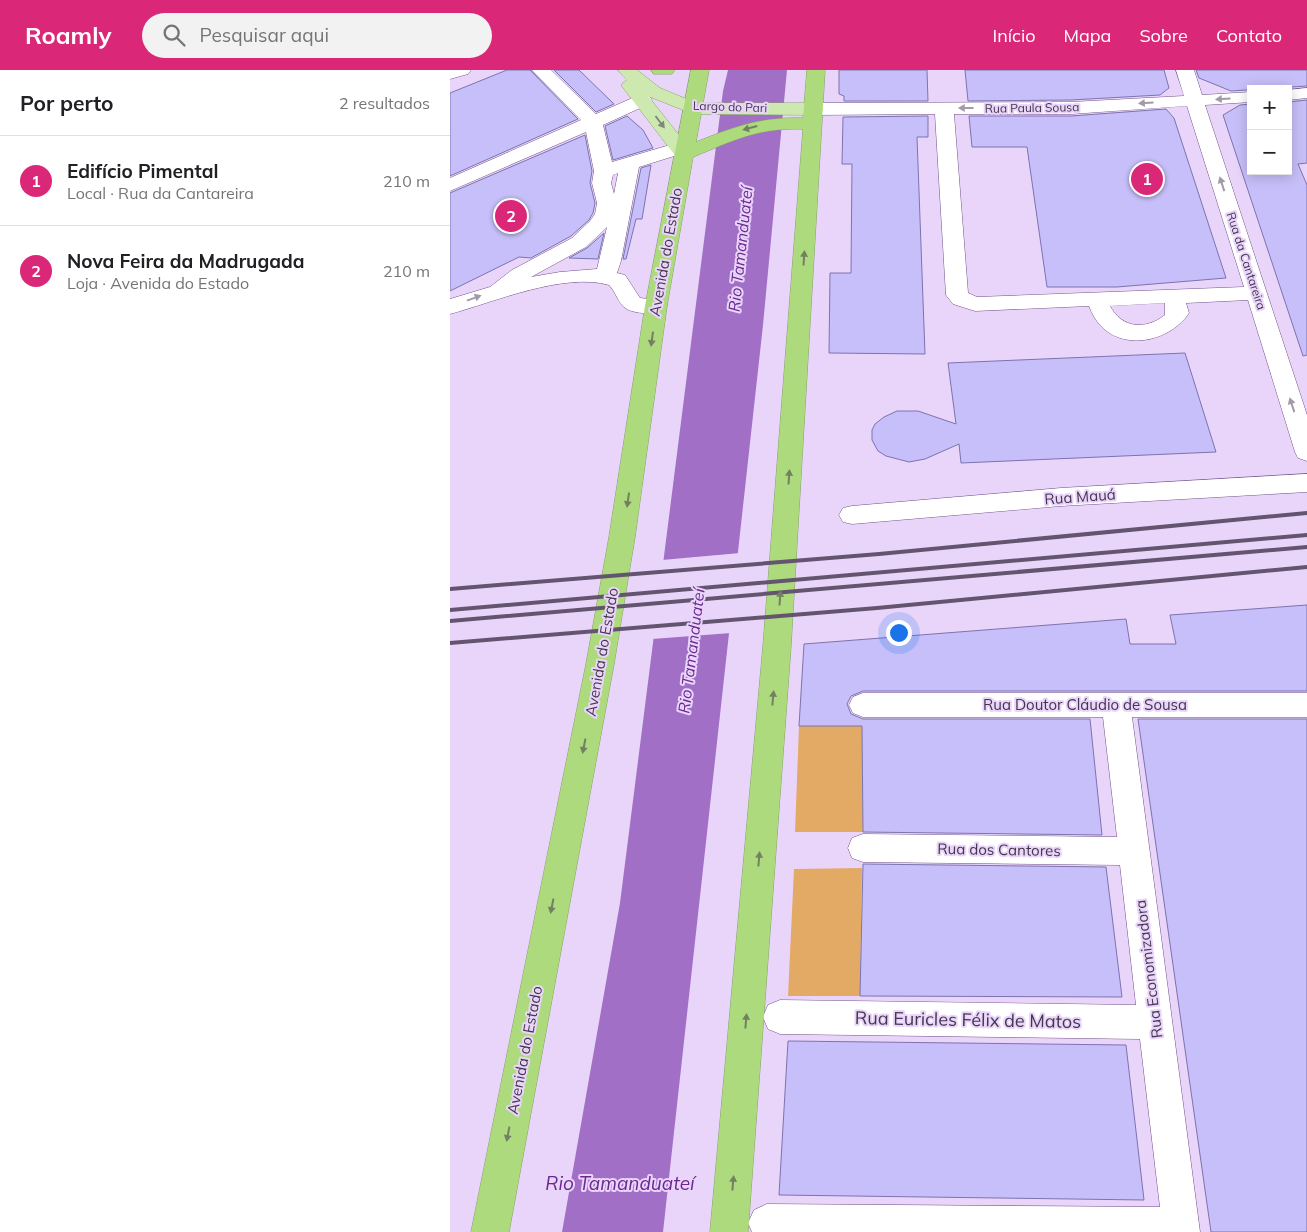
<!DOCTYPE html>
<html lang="pt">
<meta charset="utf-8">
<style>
:root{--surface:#fff;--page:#f2f2f2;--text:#202124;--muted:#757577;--line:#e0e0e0;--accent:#db2777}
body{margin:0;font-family:Mulish,sans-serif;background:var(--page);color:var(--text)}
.controls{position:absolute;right:15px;top:15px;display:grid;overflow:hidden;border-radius:0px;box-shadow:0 2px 12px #0003}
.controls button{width:45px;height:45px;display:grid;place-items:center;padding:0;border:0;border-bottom:1px solid var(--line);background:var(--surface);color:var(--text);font:25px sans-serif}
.you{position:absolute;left:448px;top:562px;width:18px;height:18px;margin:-12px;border:4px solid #fff;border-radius:50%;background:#1a73e8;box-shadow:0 0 0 8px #1a73e833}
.badge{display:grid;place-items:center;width:32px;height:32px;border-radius:50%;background:var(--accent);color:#fff;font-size:16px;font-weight:700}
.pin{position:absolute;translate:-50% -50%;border:2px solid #fff;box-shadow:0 1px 5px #0006}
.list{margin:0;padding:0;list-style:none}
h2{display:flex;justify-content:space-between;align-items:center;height:65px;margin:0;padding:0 20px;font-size:21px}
h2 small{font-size:16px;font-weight:400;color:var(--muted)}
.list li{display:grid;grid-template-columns:32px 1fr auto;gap:15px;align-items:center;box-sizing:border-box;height:90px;padding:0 20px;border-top:1px solid var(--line)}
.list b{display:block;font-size:19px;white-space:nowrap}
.list p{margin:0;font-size:16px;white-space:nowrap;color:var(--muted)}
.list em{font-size:16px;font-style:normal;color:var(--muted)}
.icon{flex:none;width:28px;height:28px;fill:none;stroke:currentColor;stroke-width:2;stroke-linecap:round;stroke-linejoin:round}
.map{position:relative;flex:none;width:857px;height:1162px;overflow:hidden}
header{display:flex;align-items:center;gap:30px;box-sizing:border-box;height:70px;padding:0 25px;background:var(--accent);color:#fff}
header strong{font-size:24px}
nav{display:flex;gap:28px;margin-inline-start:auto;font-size:18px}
.search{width:350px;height:45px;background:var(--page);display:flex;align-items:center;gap:12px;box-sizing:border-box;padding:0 18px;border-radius:28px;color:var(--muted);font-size:19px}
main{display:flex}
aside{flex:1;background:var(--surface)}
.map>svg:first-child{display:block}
.green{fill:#e3aa65}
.water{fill:#a16fc5}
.pier{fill:#ead5fa}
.building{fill:#c6bff9;stroke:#7c73af}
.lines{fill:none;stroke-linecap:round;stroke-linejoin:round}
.minor-casing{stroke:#725389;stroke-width:1}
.major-casing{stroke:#88a16c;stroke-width:1}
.highway-casing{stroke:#88a16c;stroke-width:1}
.minor{fill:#fff;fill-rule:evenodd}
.major{fill:#cde9b0;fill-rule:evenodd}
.highway{fill:#acda7c;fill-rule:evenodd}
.rail{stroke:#63546f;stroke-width:4}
.oneway{fill:#a29aa7}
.oneway2{fill:#82877b}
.oneway3{fill:#738063}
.labels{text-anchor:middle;stroke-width:4;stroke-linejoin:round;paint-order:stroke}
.far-street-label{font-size:12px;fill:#44364f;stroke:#ead5fa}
.street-label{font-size:15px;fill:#44364f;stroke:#ead5fa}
.water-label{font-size:16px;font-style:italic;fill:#6a2890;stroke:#ead5fa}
.near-street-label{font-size:18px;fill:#44364f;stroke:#ead5fa}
.near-water-label{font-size:19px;font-style:italic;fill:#6a2890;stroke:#ead5fa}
</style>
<header>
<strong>Roamly</strong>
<div class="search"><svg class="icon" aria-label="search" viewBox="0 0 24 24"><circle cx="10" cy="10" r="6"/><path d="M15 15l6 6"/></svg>Pesquisar aqui</div>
<nav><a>Início</a><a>Mapa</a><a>Sobre</a><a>Contato</a></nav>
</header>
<main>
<aside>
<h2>Por perto<small>2 resultados</small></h2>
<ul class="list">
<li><span class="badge">1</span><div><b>Edifício Pimental</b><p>Local · Rua da Cantareira</p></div><em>210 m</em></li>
<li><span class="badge">2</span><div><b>Nova Feira da Madrugada</b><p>Loja · Avenida do Estado</p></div><em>210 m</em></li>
</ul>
</aside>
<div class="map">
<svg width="857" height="1162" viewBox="0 0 857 1162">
<rect width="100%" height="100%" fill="#ead5fa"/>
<path class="green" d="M349,656H412L413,762H345Z
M412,798L410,926H338L344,799Z"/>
<path class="water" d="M278,0H337L313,255L213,1162H112L170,833L273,21Z"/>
<path class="pier" d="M290,483L281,563L202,569L212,490Z"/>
<path class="building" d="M57,0H80L128,49L0,106V23Z
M104,0H129L164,34L146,42Z
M389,0H477L478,31H394V26L389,24Z
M515,0H714L719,18L710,25L621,30L518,31Z
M746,0H857V16L781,21L749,8Z
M857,30V93L848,94L857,115V285L853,286L773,45L790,35L801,34V101H838V32Z
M716,39L724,48L776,208L667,217H597L577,77H522L519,46H621Z
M177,46L193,60L203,78L163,90L155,56Z
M478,46V67H467L475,284L379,283L380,203H401L402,94H392L393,47Z
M135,65L142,101L140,113L145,133L143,143L139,150L121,166L81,188L69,187L0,221V123Z
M201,95L192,149H186L176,189H173L191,98Z
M154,163L148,189L119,188L137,178Z
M735,283L766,382L511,393L509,374L475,389L459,392L436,386L428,381L422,370V360L425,354L434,347L447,341H468L506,354L498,293Z
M857,535V621H413L401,626L397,634L401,644L413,649H640L652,765L413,762L412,656H349L354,574L676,549L680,574H726L720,545Z
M688,649H857V1162H761Z
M413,794L656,797L672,927L410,926Z
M338,971L676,975L694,1130L329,1125Z"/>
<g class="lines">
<g class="minor-casing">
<path id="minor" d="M0,0H21L18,4L0,9Z
M82,0H101L146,44L187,26H199L202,30L199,34L153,55L162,92L230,72L237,74L240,78L237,82L189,97L171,191L167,203L175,205L190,228L214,231L217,236L214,241C203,244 180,245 172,235C167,229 165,221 159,215C114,202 44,232 0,244V229L40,217L62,200L122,168L140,151L145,144L147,133L142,113L144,101L136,62L0,121V108L131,50ZM168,103L164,124L161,113L163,105ZM157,157L147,199L110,202L81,207L136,177Z
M726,0H744L752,25L801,22V32L755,35L857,345V391L848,388L845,382L798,230L736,233L739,243C722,269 680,281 654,259C647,253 642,244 639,236L525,241L503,234L496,225L485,44L364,45L357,43L355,39L357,35L364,33L621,32L734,26ZM737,36L794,217L527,227L518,223L504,44H621ZM715,233V245C696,260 672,259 660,236Z
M857,18V28L838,30V20Z
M857,404V422L611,436L402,454L393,452L389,445L393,438L402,436L611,418Z
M413,623H857V647H682L750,1162H302L298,1153L304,1140L317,1134L710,1137L690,969L330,964L318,959L313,947L318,935L330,930L686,935L670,795L413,792L402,788L398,778L402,768L413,764L667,767L653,647H413L403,643L399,635L403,627Z"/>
</g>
<g class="major-casing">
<path id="major" d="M168,0H187L210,18L246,33H364L371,35L373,39L371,43L364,45L243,44L198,26L244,84L241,88H227L174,19L171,15L177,10Z"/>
</g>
<g class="highway-casing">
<path id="highway" d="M201,0H225L222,4H204Z
M241,0H259L246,72C286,56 310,47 353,48L357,0H375L341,576L298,1162H260L313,576L353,59C306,58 285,70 243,87L217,236L185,467L164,594L59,1162H21L136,594L159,467L195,236Z"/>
</g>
<use href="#minor" class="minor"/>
<use href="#major" class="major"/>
<use href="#highway" class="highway"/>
<path class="rail" d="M0,519L429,484L857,443
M0,540L857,465
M0,551L857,477
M0,573L427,538L857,497"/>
</g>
<defs><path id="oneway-solid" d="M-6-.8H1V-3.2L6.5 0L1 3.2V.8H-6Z" transform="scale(1.25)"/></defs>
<g class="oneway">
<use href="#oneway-solid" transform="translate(773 29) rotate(177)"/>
<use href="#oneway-solid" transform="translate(696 33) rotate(176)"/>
<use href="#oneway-solid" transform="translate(516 38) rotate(180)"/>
<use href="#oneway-solid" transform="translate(772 114) rotate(-108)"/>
<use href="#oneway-solid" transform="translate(24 228) rotate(-20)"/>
<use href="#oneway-solid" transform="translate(842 335) rotate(-108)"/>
</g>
<use class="oneway2" href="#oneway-solid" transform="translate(210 52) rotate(53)"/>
<g class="oneway3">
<use href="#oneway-solid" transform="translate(300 58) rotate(165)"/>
<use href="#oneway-solid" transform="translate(354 188) rotate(-86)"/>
<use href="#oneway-solid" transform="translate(202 269) rotate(98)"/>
<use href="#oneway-solid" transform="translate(339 407) rotate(-86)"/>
<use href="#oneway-solid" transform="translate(178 430) rotate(98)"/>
<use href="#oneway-solid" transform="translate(330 528) rotate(-86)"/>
<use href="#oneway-solid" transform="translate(323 628) rotate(-85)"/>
<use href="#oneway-solid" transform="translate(134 676) rotate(101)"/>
<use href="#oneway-solid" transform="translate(309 789) rotate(-85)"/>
<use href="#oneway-solid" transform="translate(102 836) rotate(101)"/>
<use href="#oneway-solid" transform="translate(296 951) rotate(-85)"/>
<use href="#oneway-solid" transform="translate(58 1064) rotate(101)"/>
<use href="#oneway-solid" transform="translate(283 1113) rotate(-85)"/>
</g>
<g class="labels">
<g class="far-street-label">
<text transform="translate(280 37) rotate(2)" y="4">Largo do Pari</text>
<text transform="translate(582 38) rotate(-1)" y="4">Rua Paula Sousa</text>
<text transform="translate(796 191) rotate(72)" y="4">Rua da Cantareira</text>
</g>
<g class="street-label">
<text transform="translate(216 182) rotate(-80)" y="5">Avenida do Estado</text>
<text transform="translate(630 427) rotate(-4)" y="5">Rua Mauá</text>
<text transform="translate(152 582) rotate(-80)" y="5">Avenida do Estado</text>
<text x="635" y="640">Rua Doutor Cláudio de Sousa</text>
<text transform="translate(549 780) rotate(1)" y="5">Rua dos Cantores</text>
<text transform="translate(699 899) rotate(-97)" y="5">Rua Economizadora</text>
<text transform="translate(75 980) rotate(-79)" y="5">Avenida do Estado</text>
</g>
<g class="water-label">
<text transform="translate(290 179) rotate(-84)" y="6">Rio Tamanduateí</text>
<text transform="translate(241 581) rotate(-83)" y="6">Rio Tamanduateí</text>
</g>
<g class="near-street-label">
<text transform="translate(518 950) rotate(1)" y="6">Rua Euricles Félix de Matos</text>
</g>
<g class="near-water-label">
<text x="170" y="1120">Rio Tamanduateí</text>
</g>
</g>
</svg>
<div class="controls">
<button>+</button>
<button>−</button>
</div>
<div class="you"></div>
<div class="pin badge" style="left:697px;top:109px">1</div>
<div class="pin badge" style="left:61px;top:146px">2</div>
</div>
</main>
